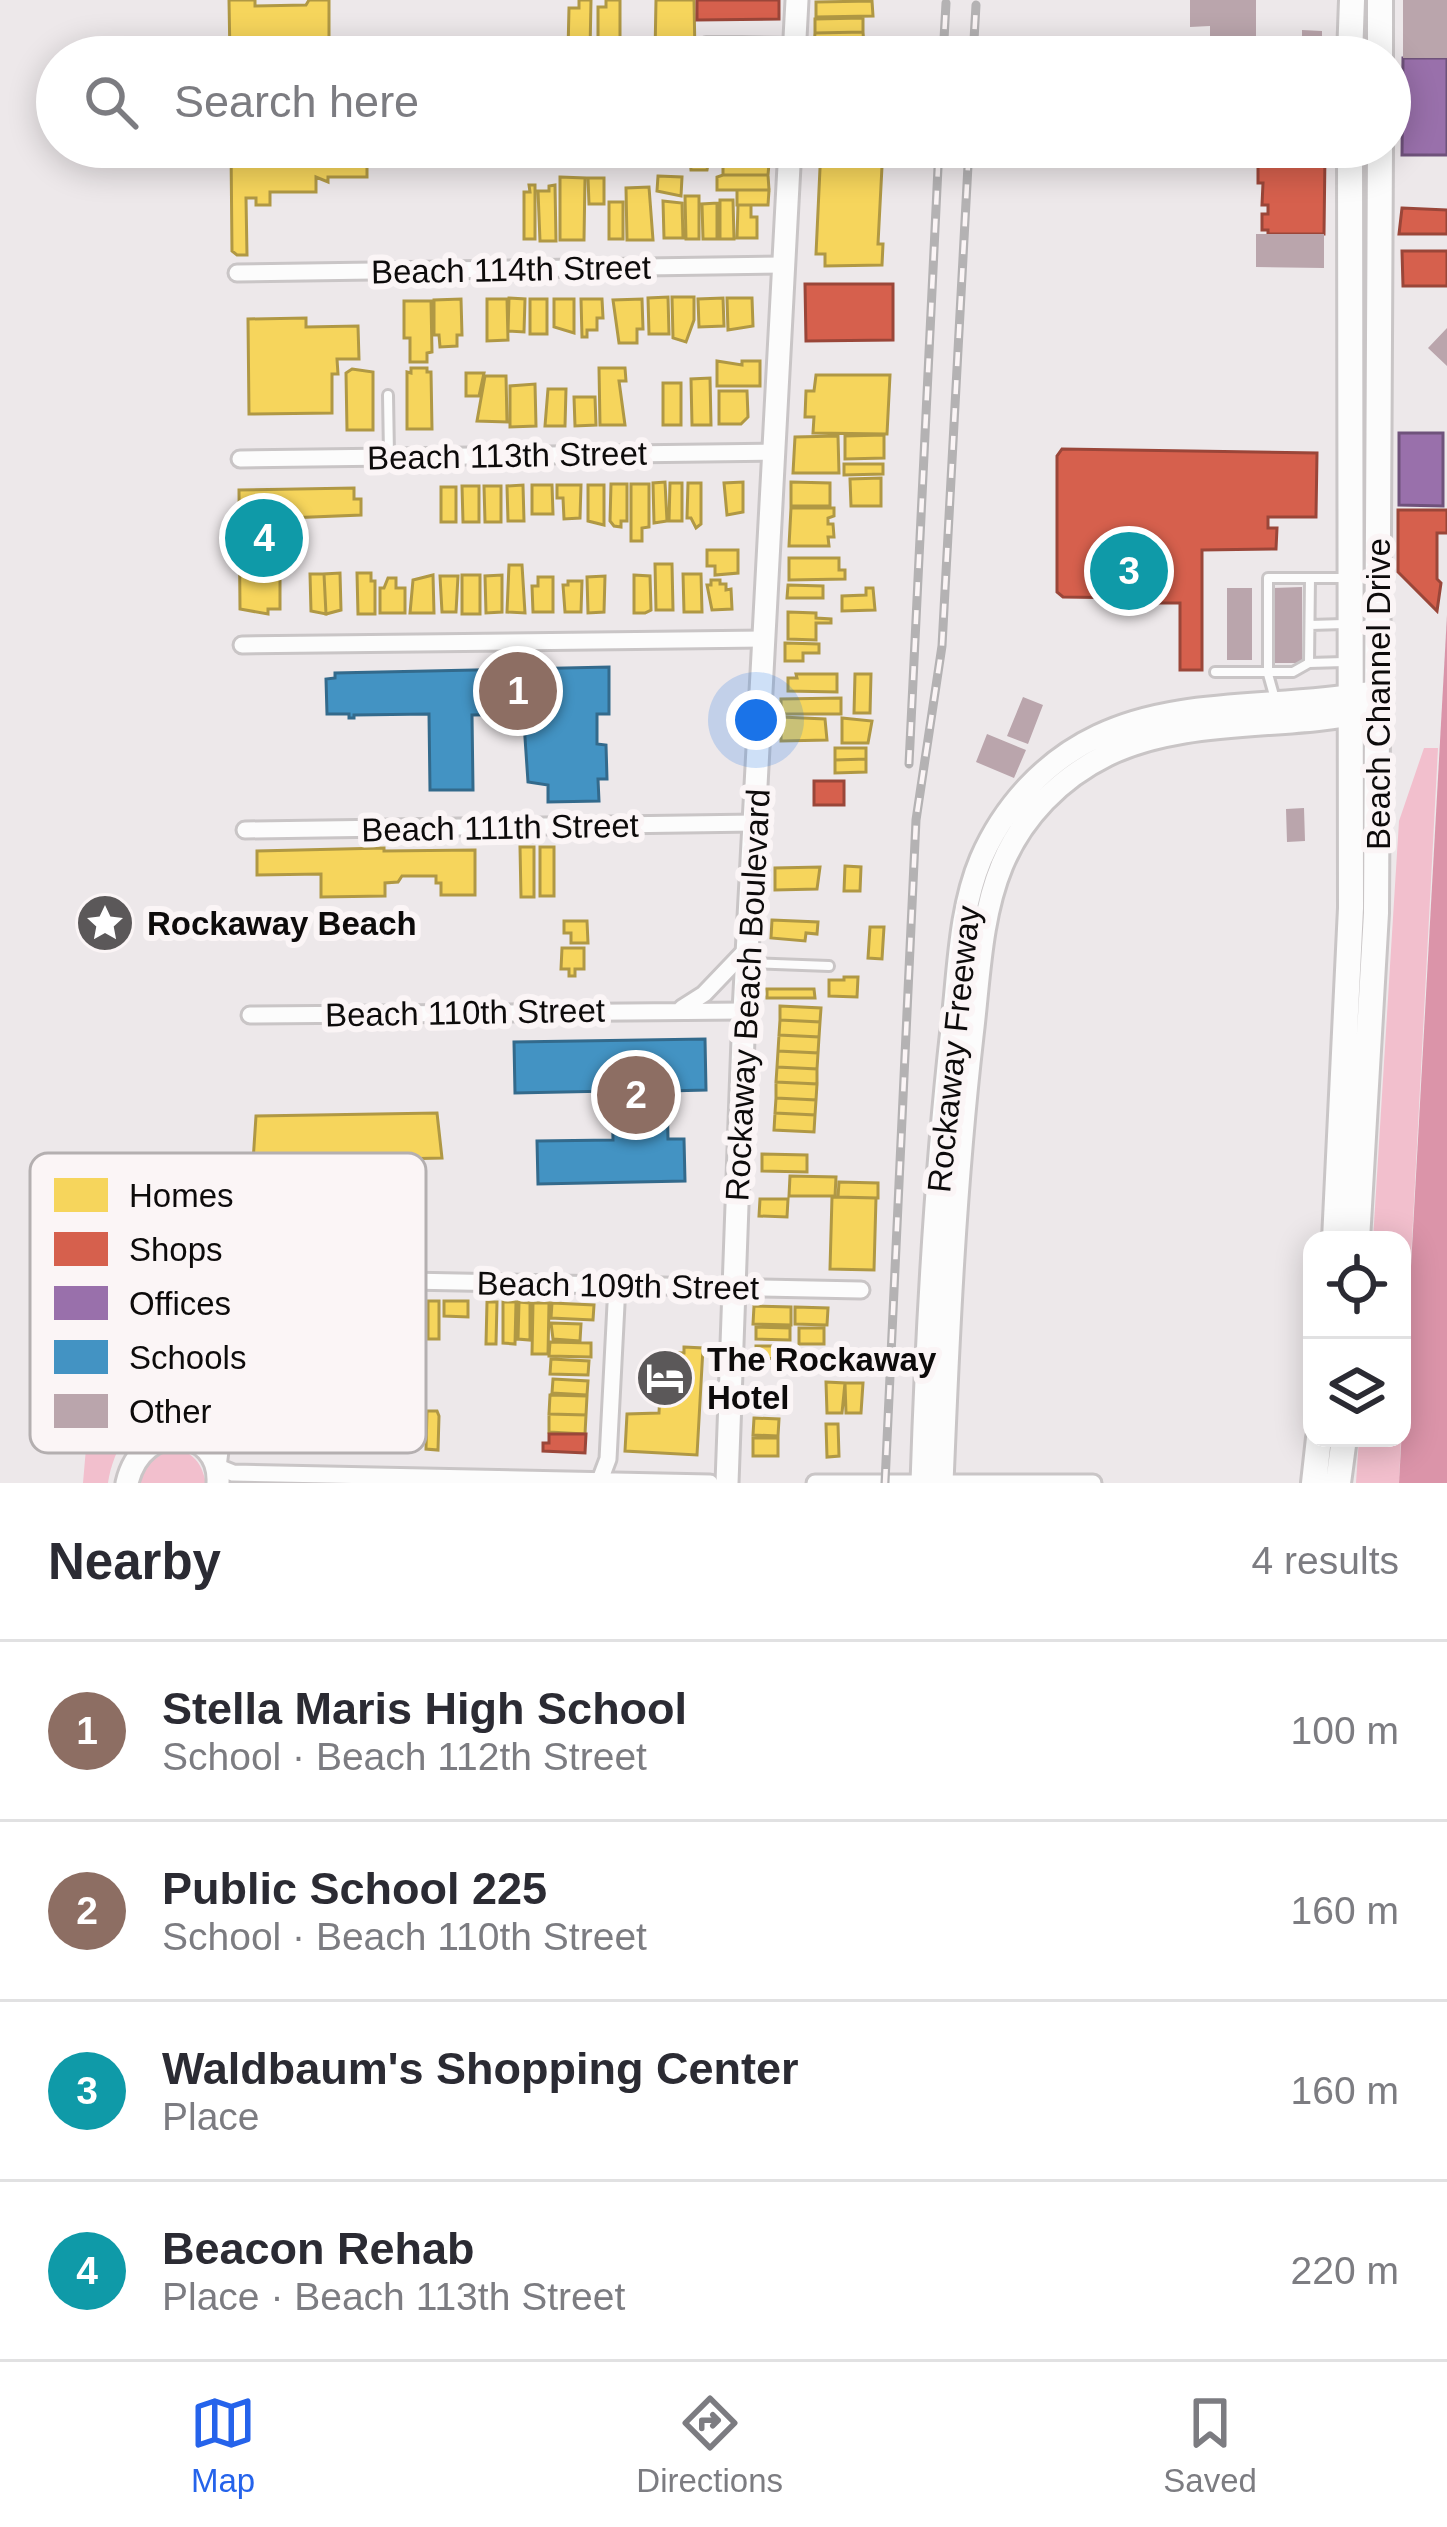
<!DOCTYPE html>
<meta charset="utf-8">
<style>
:root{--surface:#fff;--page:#f7f7f7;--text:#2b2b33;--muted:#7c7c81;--line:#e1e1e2;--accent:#2563eb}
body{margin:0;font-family:Helvetica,sans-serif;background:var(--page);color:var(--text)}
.controls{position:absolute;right:36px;bottom:36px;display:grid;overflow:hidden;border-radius:24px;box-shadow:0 6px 30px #0003}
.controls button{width:108px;height:108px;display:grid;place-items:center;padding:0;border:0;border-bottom:3px solid var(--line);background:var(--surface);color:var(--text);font:60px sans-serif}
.you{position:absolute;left:756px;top:720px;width:42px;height:42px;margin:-30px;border:9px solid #fff;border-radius:50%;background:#1a73e8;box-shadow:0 0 0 18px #1a73e833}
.badge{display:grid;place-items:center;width:78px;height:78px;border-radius:50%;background:var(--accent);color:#fff;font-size:39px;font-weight:700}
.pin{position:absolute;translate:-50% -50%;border:6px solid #fff;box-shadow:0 3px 12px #0006}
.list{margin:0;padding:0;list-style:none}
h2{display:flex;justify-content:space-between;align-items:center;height:156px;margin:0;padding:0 48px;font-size:51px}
h2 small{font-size:39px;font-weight:400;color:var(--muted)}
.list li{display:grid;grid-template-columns:78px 1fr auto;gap:36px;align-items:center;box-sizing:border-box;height:180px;padding:0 48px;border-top:3px solid var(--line)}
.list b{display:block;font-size:45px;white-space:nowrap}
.list p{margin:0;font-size:39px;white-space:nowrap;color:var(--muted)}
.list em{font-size:39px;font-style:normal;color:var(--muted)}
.icon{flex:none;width:66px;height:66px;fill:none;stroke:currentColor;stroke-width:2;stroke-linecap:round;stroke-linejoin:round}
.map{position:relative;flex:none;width:1447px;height:1483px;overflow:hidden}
.search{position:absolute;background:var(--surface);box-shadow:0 6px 30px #0003;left:36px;right:36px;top:36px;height:132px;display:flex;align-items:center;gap:30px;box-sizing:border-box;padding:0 42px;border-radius:66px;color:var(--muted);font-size:45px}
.sheet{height:876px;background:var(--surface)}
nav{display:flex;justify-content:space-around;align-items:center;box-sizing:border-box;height:168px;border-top:3px solid var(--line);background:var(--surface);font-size:33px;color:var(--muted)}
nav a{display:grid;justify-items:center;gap:6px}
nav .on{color:var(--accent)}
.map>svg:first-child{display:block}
.green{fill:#f2bfcd}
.water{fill:#db94a9}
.homes{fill:#f6d55c;stroke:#b09844;stroke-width:3}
.shops{fill:#d6604d;stroke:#9a4639;stroke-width:3}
.offices{fill:#9970ab;stroke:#6f527b;stroke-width:3}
.schools{fill:#4393c3;stroke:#336a8c;stroke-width:3}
.building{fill:#baa5ac}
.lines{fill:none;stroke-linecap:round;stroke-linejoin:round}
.lane-casing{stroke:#c9c5c6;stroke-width:14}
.street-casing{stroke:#c9c5c6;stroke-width:21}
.secondary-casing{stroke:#c9c5c6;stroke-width:27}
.primary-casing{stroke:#c9c5c6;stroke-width:30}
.lane{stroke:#fcfcfc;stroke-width:8}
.street{stroke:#fcfcfc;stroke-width:15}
.secondary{stroke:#fcfcfc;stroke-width:21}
.primary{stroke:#fcfcfc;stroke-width:24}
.rail-casing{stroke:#b4b2b3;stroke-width:9}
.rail{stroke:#fbf5f6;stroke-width:4.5;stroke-dasharray:14;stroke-linecap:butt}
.labels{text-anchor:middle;stroke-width:12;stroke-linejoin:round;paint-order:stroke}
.street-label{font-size:33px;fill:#0d0b0b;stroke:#fbf5f6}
.poi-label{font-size:33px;font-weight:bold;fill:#0d0b0b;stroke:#fbf5f6;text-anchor:start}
.key{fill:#fbf5f6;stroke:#b4afb0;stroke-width:3}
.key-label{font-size:33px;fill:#0d0b0b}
</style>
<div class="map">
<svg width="1447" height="1483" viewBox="0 0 1447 1483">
<rect width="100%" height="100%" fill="#ede8ea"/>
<path class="green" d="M1424,748H1438L1402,1428V1240H1373L1399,821Z
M109,1181L212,1185L215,1409L211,1417C199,1415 185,1410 173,1409C134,1409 113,1450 108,1483H83Z
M1359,1438H1401L1399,1483H1356Z
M158,1447C185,1448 200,1454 206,1483H135L138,1472Z"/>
<path class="water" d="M1447,615V1483H1399Z"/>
<path class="homes" d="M229,0H255V6L306,5L309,0H329V57H230Z
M579,0H591L590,51H568L569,8H579Z
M606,0H620V49H598V7H606Z
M656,0H694L695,54H655Z
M816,2L872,1L873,16L816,17Z
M863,18V32L815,33V19Z
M863,32L864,46L837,43V46L814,47L815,33Z
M231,147H264V154L281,155V147H299L298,154H316V147H334V154H350V147H371L367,149V177H328V182L316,177V192H270V205H256V198H246L247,255H237L232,251Z
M389,147H415V164H390Z
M689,147H711L707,170H691Z
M821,147H883L878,244H883L882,265L825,266V254H816Z
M723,148L770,152L768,175H723Z
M723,175H768L769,190H717V177Z
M658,176L682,177L681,196L657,191Z
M560,177L585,178L584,240H560Z
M588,178H604V204H589Z
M529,185H535V239H524V192H530Z
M555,185L556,241H540L538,191H549V186Z
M649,187L653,240H627L626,188Z
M737,190H769L768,205H737Z
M685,196H699V239H686Z
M720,200H733L734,239H720Z
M663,201L682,203L683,238H664Z
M609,202H623V239H609Z
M717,203V239H703L702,204Z
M738,205H751V217H757V238H737Z
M668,297L669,334H649L648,298Z
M672,297H694V320L686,342L673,338Z
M509,298L525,299L524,332L508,331Z
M723,298L724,326L699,327L698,299Z
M727,298H752L753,326L728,330Z
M461,299L462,335H457V346L440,347L439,335H434V300Z
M487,299H507L508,340L487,341Z
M530,299H547V334H530Z
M554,299H574V333L554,327Z
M581,299H602L603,318H597V330H587V337H582Z
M642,299L643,329H637V343H619L613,300Z
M404,301H431L432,352L427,353V362H410V338H404Z
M306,318V327L358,326L359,359H337L338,374H332V413L249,414L248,319Z
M717,361L742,365V361H760V386H717Z
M411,368H427V372H431L432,429H407V372L411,373Z
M599,368H625L626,381H619L625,425H600Z
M352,369L373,372V430H347L346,373Z
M466,373H484L479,396H466Z
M816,375H890L887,434L813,433L814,417H805L806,391H814Z
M485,376H506L507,422L477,421Z
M710,378L711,425H692L691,379Z
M663,383H681V425H663Z
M535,384L536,426L510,427V386Z
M548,389H566L565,426H545Z
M719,391H747L748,417L741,424H719Z
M574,397H595L596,425L575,426Z
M884,435V458L845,459V436Z
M838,436L839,473H793L795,437Z
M844,464H883V474L844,475Z
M881,478V506H851L850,479Z
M665,482L667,521L654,523L653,483Z
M743,482V512L727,515L724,483Z
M791,482L830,483V506H791Z
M670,483H682V521H669Z
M688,483H701V524L696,528L691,518H687Z
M611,484H627V521H621V527L614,526L610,521Z
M631,484H649V527L642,528V541H631Z
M523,485L524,521H508L507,486Z
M532,485H552L553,514H532Z
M557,485H581L580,518L564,519L563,498H557Z
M588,485H604V525L588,521Z
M462,486H479V522H463Z
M484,486H501V522H485Z
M441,487H456V522H441Z
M354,488V499H361V515L288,518L289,559H280V609H268V614L240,609L239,490Z
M791,508H834V516L828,518V524H833L834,537H828L829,546H789Z
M707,550H738V573L715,575V566H707Z
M789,558H839V570H845V579L789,580Z
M655,564H672L673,610H656Z
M509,565H522L525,613L507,612Z
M340,573L341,610L326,614L324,574Z
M357,573H371V581H375V614H358Z
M310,574H324L326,614L311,611Z
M683,574H701L702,612H684Z
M433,575L434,613H410L413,580Z
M462,575H480V614H462Z
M502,575V612L486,613L485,576Z
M634,575L650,576L651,610L645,613H634Z
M440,576H458L456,612H442Z
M605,576L604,612L588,613L587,577Z
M538,577H553V612H533L532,586H538Z
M388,578H396V588H405V613H380V588H384Z
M711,580H720V584H726V590L731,589L732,609L712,610L707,585H711Z
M568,581H582L581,612H565L563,585H568Z
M788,585L823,586V598H787Z
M866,588H873L875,610L842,611V596L866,595Z
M788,612L816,613V618L831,619V623H816V640L788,639Z
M785,643L819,644V653H803V661H785Z
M796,674H837V692L788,691V678H797Z
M855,674H871L870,713H854Z
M841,698V714H781V699Z
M781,717L825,719L827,740L781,741Z
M842,718L872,721L868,743H842Z
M835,748H866V759L835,760Z
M866,759V772L835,773V760Z
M520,847H534V897H521Z
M540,847H554V896H540Z
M384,848V851L475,850V895H441V883H436V876H402L398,882L385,883V896L321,897V874L257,875V851Z
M845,866L861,867L860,891H844Z
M820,867L817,889L775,890V868Z
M772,920L818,922L817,934L806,933L805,941L771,938Z
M564,921H587L588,943H571V933H564Z
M870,927H884L882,959L868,958Z
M562,948H584V969H575V976H569V969H561Z
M844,977H858L857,997L829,996V980H844Z
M767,989H814L815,998H767Z
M780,1006L821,1008L820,1022L780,1020Z
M780,1020L820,1022L819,1037L779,1035Z
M779,1035L819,1037L818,1053L778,1051Z
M778,1051L818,1053L817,1069L777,1067Z
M777,1067L817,1069V1084L776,1082Z
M776,1082L817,1084L816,1100L776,1098Z
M776,1098L816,1100L815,1115L775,1113Z
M437,1113L442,1158L253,1162L256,1116Z
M775,1113L815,1115L814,1132L774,1130Z
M762,1154L807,1155V1172L762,1171Z
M790,1176L836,1177L835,1196H789Z
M839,1182L878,1183V1198L838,1197Z
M832,1197L876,1198L874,1270L830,1269Z
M760,1199H788L787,1217L759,1216Z
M428,1301H439V1339H428Z
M444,1301H468V1317L444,1316Z
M487,1302H497L496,1344H486Z
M503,1302H516L515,1344L503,1343Z
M519,1302L530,1303V1340L518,1339Z
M533,1303H549L548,1354H532Z
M552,1303L594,1305L593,1320L551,1318Z
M754,1306L791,1307V1325L753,1324Z
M795,1307L828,1308L827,1325L795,1324Z
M551,1323L581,1324L580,1341L553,1339Z
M756,1327L790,1328V1340L756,1339Z
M799,1328H824V1344H799Z
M550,1342L591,1343V1357L549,1356Z
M756,1346H788V1359L756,1358Z
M684,1347L703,1348L697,1455L625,1451L627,1414L659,1413L662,1352L684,1353Z
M551,1359L589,1361L588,1375L550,1374Z
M553,1379L588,1381L587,1395L552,1393Z
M826,1382L845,1383L842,1413H827Z
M845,1383H863L861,1413H846Z
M550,1395L587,1396L586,1415L549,1414Z
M427,1411H437L439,1416L438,1450L426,1449Z
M549,1414L586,1415L585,1434L549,1432Z
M754,1418L779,1419L778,1436L753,1435Z
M826,1424H838L839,1456L827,1457Z
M753,1438H778V1456H753Z"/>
<path class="shops" d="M697,0H779V19L697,20Z
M1258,154H1325L1324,234H1268V230H1262V214H1268V205H1262L1263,183H1258Z
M1402,208L1447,210V234H1399Z
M1402,251H1447V286H1403Z
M805,284H893V340L806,341Z
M1062,449L1317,453L1316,517H1268V528H1277L1276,549L1202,550V670H1180V603H1136V598L1063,597L1057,592V456Z
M1398,510H1447V533H1437V579L1441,583L1437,611L1398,572Z
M814,781H844V805H814Z
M549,1434H586L585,1453L543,1451V1443H549Z"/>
<path class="offices" d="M1403,58H1447V155H1402Z
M1399,433H1443V506L1399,505Z"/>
<path class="schools" d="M609,667V714H597V744L606,745L607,779H598L599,801L548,802V785L528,782L524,723H535V714L472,715L473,790H430L429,714L354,715V718H349V714H327L326,679L335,678V673Z
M705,1039L706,1090L667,1091L668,1139H684L685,1181L538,1184L537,1141L613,1140L612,1091L515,1093L514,1042Z"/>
<path class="building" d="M1190,0H1256V57H1210V26L1190,27Z
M1403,0H1447V58H1403Z
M1302,30L1322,31V57H1302Z
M1256,234H1324V268L1256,267Z
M1447,328V366L1428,348Z
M1302,587V663H1275L1273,588Z
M1227,588H1252V660H1227Z
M1023,697L1043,705L1028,744L1007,736Z
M987,734L1026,750L1014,778L976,762Z
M1304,808L1305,841L1287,842L1286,809Z"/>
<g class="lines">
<g class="lane-casing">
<path id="lane" d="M706,42H741
M742,57L741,42L793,43
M388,395L389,455
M1310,625L1344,624
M1309,663L1344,662
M1215,672H1293L1309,663L1310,578
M1275,699L1268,674V578H1346
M747,963L829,966"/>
</g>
<g class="street-casing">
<path id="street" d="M237,273L784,265
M240,459L775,452
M242,645L765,639
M245,830L756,823
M682,1008L704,994L747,949
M250,1015L744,1011
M599,1483L608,1459L617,1285
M710,1483L233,1473L218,1467L226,1402L228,1294L236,1283L256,1278L861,1290
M815,1483H1093"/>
</g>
<g class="secondary-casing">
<path id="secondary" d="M794,57L797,0
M127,1483C142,1418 221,1426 218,1483
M727,1483L744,1011L790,147
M922,1483C927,1331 935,1180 952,1029C959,973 959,911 981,859C1004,806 1045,761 1098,736C1179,697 1279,709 1366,693
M942,1483C948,1334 955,1184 972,1036C979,979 980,918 1002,865C1022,817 1060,778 1107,755C1186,717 1283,730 1367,712"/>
</g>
<g class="primary-casing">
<path id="primary" d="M1380,0V57
M1350,57L1352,0
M1335,1240L1351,908L1350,147
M1357,1240L1376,913L1380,147
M1314,1483L1319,1438
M1338,1483L1344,1438"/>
</g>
<use href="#lane" class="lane"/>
<use href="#street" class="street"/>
<use href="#secondary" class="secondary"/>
<use href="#primary" class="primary"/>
<g class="rail-casing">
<path id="rail" d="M943,57L946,3
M973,57L976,5
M909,764L939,147
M885,1483L916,820L942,646L969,147"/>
</g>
<use href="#rail" class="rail"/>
</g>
<defs>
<g id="sight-disc" transform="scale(3)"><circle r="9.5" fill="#5b5859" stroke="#fbf5f6"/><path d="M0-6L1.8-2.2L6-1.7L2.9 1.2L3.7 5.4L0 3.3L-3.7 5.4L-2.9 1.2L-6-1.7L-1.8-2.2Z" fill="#fff"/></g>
<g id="hotel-disc" transform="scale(3)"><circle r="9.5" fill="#5b5859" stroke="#fbf5f6"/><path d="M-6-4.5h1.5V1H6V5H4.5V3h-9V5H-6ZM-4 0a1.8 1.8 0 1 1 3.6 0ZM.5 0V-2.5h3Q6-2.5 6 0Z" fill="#fff"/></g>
</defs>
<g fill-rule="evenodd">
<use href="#sight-disc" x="105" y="923"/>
<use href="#hotel-disc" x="665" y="1378"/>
</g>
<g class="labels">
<g class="street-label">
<text transform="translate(511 269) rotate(-1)" y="12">Beach 114th Street</text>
<text transform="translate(507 455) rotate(-1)" y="12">Beach 113th Street</text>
<text transform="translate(1378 694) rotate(-90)" y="12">Beach Channel Drive</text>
<text transform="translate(500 827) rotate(-1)" y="12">Beach 111th Street</text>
<text transform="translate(747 995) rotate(-87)" y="12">Rockaway Beach Boulevard</text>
<text transform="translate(465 1012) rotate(-1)" y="12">Beach 110th Street</text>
<text transform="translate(953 1049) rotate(-84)" y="12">Rockaway Freeway</text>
<text transform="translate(618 1285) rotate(1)" y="12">Beach 109th Street</text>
</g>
<g class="poi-label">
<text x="147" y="935">Rockaway Beach</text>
<text x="707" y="1371">The Rockaway<tspan x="707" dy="38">Hotel</tspan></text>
</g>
</g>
<rect x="30" y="1153" width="396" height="300" rx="18" class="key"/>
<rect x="54" y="1178" width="54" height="34" fill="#f6d55c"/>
<rect x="54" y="1232" width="54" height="34" fill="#d6604d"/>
<rect x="54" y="1286" width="54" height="34" fill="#9970ab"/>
<rect x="54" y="1340" width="54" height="34" fill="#4393c3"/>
<rect x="54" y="1394" width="54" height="34" fill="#baa5ac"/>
<g class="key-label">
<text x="129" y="1207">Homes</text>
<text x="129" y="1261">Shops</text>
<text x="129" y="1315">Offices</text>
<text x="129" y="1369">Schools</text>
<text x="129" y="1423">Other</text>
</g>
</svg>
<div class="controls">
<button><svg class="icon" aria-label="locate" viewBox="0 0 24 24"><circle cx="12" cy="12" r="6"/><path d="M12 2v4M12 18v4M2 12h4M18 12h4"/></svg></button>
<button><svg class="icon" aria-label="layers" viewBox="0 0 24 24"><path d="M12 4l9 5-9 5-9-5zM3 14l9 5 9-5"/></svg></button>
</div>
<div class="you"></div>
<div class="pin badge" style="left:518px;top:691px;background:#8d6e63">1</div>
<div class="pin badge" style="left:636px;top:1095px;background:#8d6e63">2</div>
<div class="pin badge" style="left:1129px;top:571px;background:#0f9aa8">3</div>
<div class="pin badge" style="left:264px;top:538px;background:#0f9aa8">4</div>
<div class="search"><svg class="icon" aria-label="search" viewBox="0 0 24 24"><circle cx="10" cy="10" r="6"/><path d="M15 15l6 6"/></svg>Search here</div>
</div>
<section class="sheet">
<h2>Nearby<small>4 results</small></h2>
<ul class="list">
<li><span class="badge" style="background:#8d6e63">1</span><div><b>Stella Maris High School</b><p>School · Beach 112th Street</p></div><em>100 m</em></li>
<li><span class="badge" style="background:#8d6e63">2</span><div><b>Public School 225</b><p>School · Beach 110th Street</p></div><em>160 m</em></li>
<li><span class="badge" style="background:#0f9aa8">3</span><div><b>Waldbaum's Shopping Center</b><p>Place</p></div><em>160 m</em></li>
<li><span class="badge" style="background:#0f9aa8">4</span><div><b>Beacon Rehab</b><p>Place · Beach 113th Street</p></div><em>220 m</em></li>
</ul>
</section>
<nav>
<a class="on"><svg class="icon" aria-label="map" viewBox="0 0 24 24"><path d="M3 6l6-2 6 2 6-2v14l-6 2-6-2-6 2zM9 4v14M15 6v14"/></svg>Map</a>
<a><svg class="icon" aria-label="directions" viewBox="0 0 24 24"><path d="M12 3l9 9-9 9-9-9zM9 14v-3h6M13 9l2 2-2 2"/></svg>Directions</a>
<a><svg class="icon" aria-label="saved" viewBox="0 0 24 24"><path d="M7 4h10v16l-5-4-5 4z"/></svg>Saved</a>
</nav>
